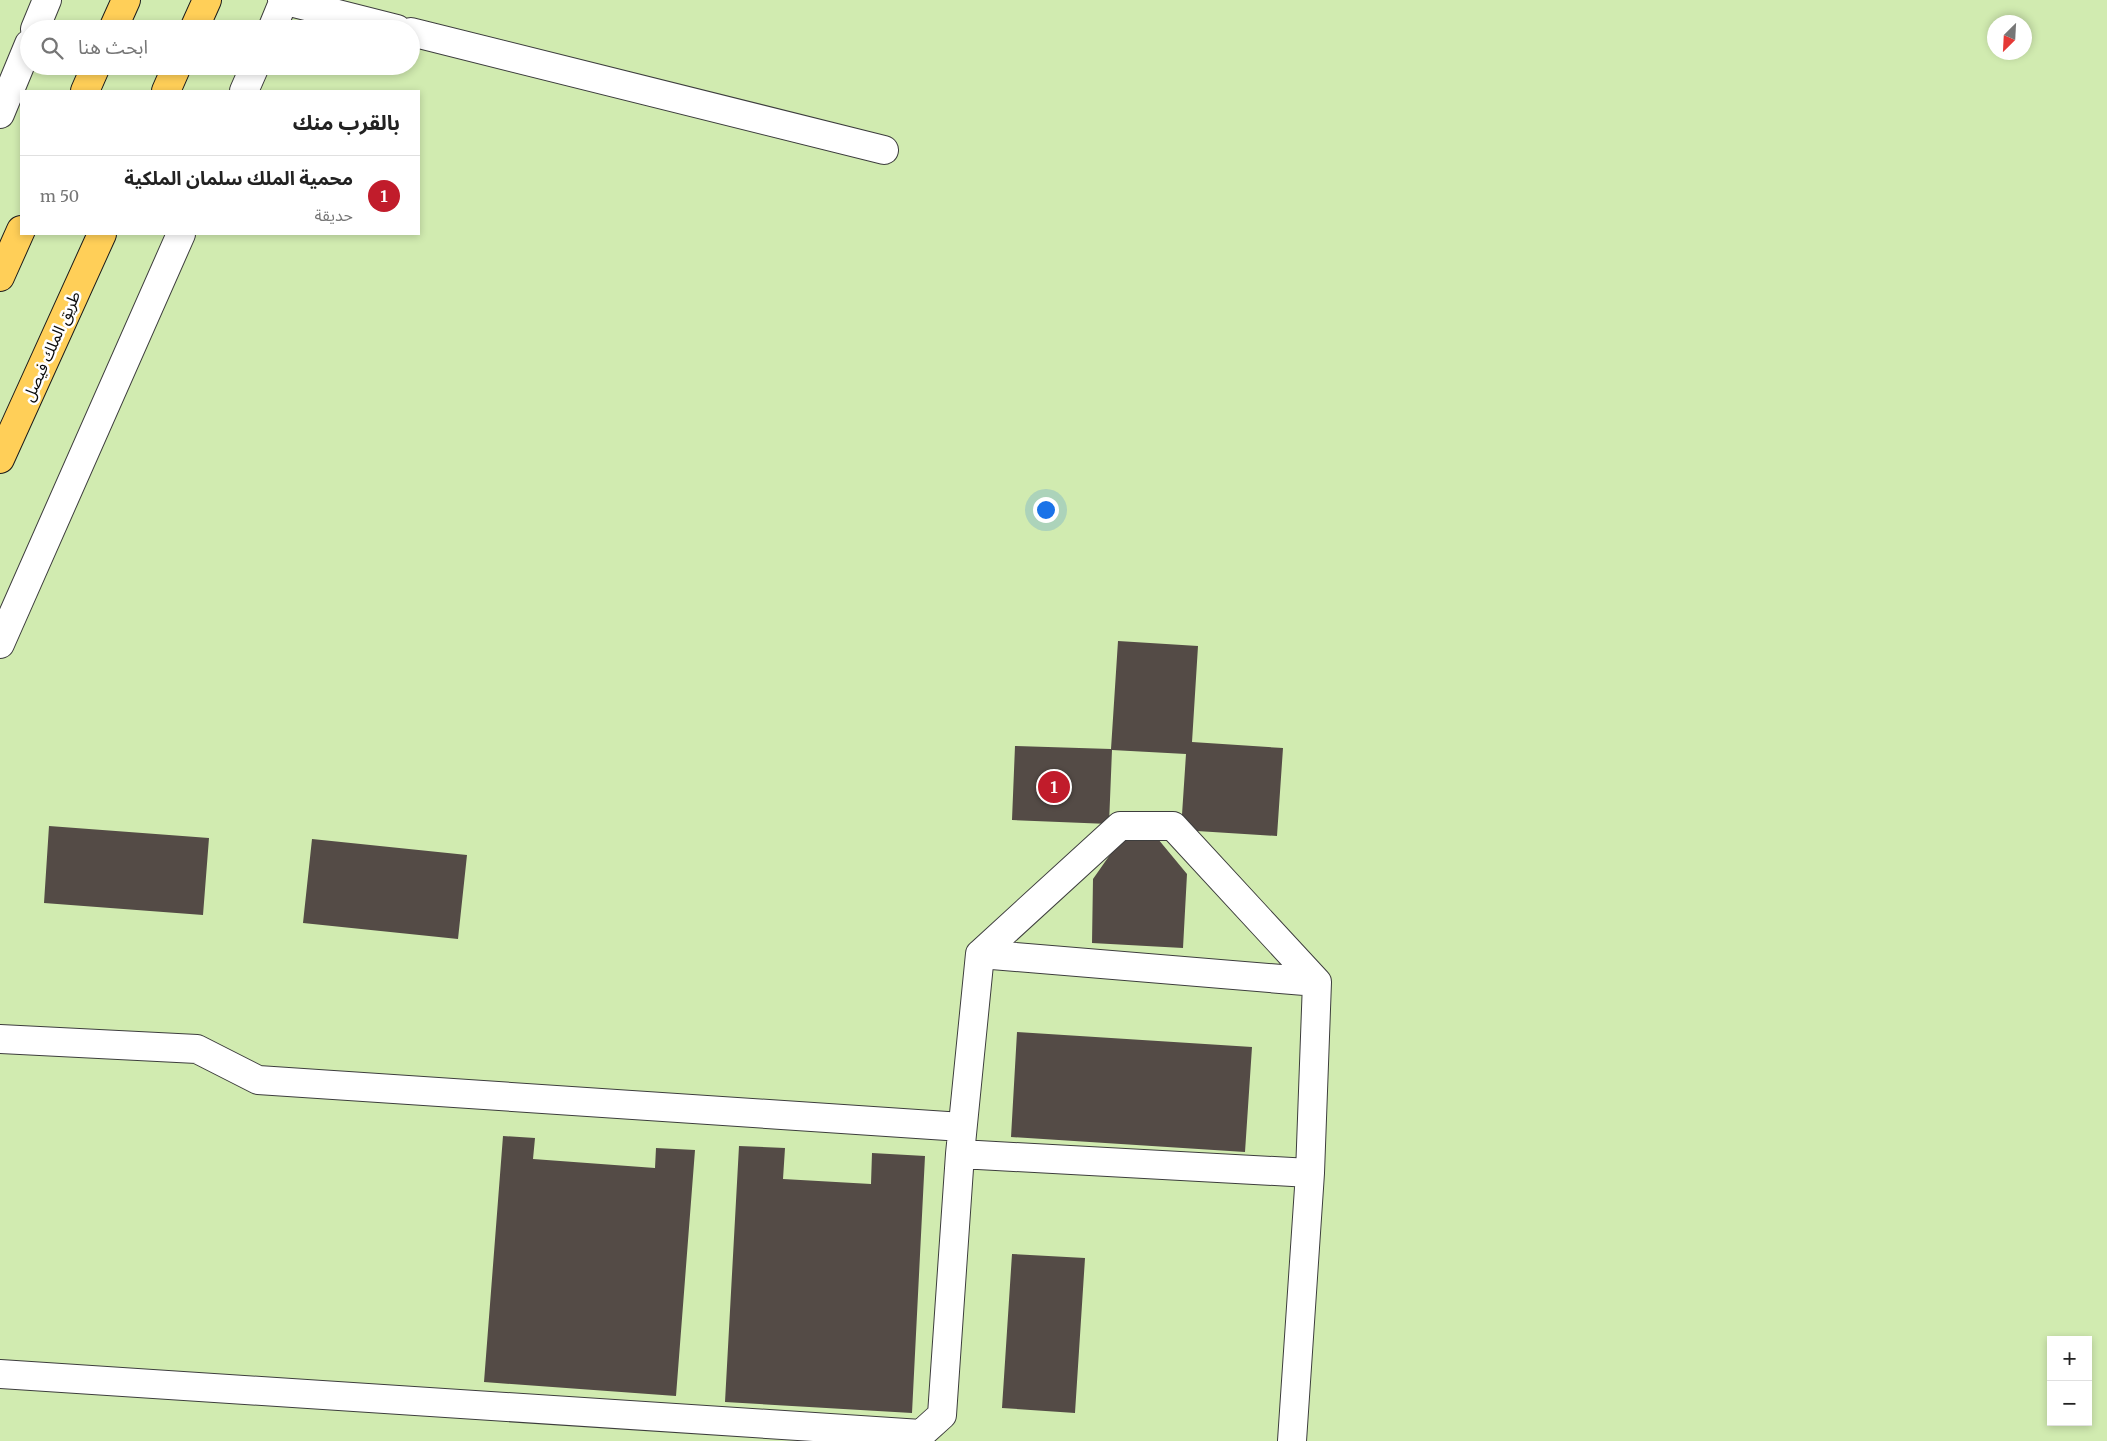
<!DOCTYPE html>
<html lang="ar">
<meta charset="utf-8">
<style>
:root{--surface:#fff;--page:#f6f6f6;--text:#222;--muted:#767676;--line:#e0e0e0;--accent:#c11c2b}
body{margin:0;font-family:Merriweather,"Noto Sans Arabic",serif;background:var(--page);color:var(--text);direction:rtl}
.controls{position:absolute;right:15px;bottom:15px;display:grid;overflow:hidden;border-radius:0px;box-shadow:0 2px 8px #0003}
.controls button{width:45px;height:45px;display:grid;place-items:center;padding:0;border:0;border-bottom:1px solid var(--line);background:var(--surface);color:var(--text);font:25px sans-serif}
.compass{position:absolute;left:1987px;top:15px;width:45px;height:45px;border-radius:50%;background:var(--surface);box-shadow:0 2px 8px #0003;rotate:204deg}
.you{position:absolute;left:1045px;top:509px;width:18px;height:18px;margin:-12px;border:4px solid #fff;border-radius:50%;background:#1a73e8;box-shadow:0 0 0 8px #1a73e833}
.badge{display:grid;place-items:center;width:32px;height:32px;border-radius:50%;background:var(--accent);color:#fff;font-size:16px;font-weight:700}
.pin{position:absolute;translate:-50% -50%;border:2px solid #fff;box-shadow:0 1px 5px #0006}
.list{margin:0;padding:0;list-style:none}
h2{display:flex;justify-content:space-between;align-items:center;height:65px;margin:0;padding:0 20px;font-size:21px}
h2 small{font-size:16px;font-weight:400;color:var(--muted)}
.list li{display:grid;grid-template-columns:32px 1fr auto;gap:15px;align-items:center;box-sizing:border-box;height:80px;padding:0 20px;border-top:1px solid var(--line)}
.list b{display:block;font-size:19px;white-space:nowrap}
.list p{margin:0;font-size:16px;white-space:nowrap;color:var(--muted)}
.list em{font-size:16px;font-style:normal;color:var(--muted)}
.icon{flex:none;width:28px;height:28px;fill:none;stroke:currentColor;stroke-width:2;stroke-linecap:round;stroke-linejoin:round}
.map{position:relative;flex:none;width:2107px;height:1441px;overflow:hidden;direction:ltr}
.search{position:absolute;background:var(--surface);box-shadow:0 2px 8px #0003;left:20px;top:20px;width:400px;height:55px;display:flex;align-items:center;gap:12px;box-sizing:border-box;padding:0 18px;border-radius:28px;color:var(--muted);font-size:19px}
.panel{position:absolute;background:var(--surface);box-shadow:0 2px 8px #0003;left:20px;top:90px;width:400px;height:145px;border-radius:0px;direction:rtl}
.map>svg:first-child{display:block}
.green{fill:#d1ebb0;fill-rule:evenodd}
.building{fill:#544b46}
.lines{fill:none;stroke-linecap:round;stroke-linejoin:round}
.minor-casing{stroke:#3d3d3d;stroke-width:30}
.major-casing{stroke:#1b1b1b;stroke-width:30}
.minor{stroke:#fff;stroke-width:28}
.major{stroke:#ffcf58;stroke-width:28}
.labels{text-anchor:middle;stroke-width:5;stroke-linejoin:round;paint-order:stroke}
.street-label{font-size:16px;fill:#0a0a0a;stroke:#fff}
</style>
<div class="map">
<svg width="2107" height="1441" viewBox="0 0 2107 1441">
<rect width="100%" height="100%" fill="#fff9e8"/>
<path class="green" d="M0,0H2107V1441H0ZM1994,22H2024V52H1994ZM29,29H411V66H29ZM21,91H419V234H21ZM2051,1340H2088V1422H2051Z"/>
<path class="building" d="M1118,641L1198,646L1192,742L1283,748L1277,836L1181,830L1186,754L1112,750L1109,824L1012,820L1015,746L1111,749Z
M49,826L209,838L203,915L44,903Z
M312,839L467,855L458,939L303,923Z
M1121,839H1158L1187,874L1183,948L1092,943L1093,879Z
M1017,1032L1252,1047L1245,1152L1011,1137Z
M503,1136L535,1138L533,1159L655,1168L656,1148L695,1150L676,1396L484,1382Z
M739,1146L785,1148L783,1179L871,1184L872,1153L925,1156L912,1413L725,1402Z
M1012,1254L1085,1258L1075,1413L1002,1408Z"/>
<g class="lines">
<g class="minor-casing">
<path id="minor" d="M282,0L397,29
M35,29L47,0
M272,29L284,0
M411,32L884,150
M244,91L255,66
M0,114L29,44
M0,644L181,234
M980,954L1317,982
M0,1039L197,1049L258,1080L962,1127
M960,1154L1310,1173
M0,1374L921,1434L942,1415L960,1154L980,954L1120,826H1173L1317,982L1310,1173L1292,1441"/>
</g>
<g class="major-casing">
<path id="major" d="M113,29L126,0
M194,29L207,0
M85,91L96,66
M166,91L177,66
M0,277L21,230
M0,459L102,234"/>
</g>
<use href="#minor" class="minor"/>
<use href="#major" class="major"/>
</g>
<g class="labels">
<g class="street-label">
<text transform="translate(51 346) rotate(-66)" y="6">طريق الملك فيصل</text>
</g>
</g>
</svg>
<div class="controls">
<button>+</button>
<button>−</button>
</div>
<svg class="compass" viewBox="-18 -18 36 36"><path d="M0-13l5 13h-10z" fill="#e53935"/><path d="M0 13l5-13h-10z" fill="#767676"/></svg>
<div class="you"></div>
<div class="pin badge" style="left:1054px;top:787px">1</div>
<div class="search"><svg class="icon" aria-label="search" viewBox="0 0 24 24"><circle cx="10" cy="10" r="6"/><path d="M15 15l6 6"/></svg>ابحث هنا</div>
<section class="panel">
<h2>بالقرب منك<small></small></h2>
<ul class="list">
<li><span class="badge">1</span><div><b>محمية الملك سلمان الملكية</b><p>حديقة</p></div><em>50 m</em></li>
</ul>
</section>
</div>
